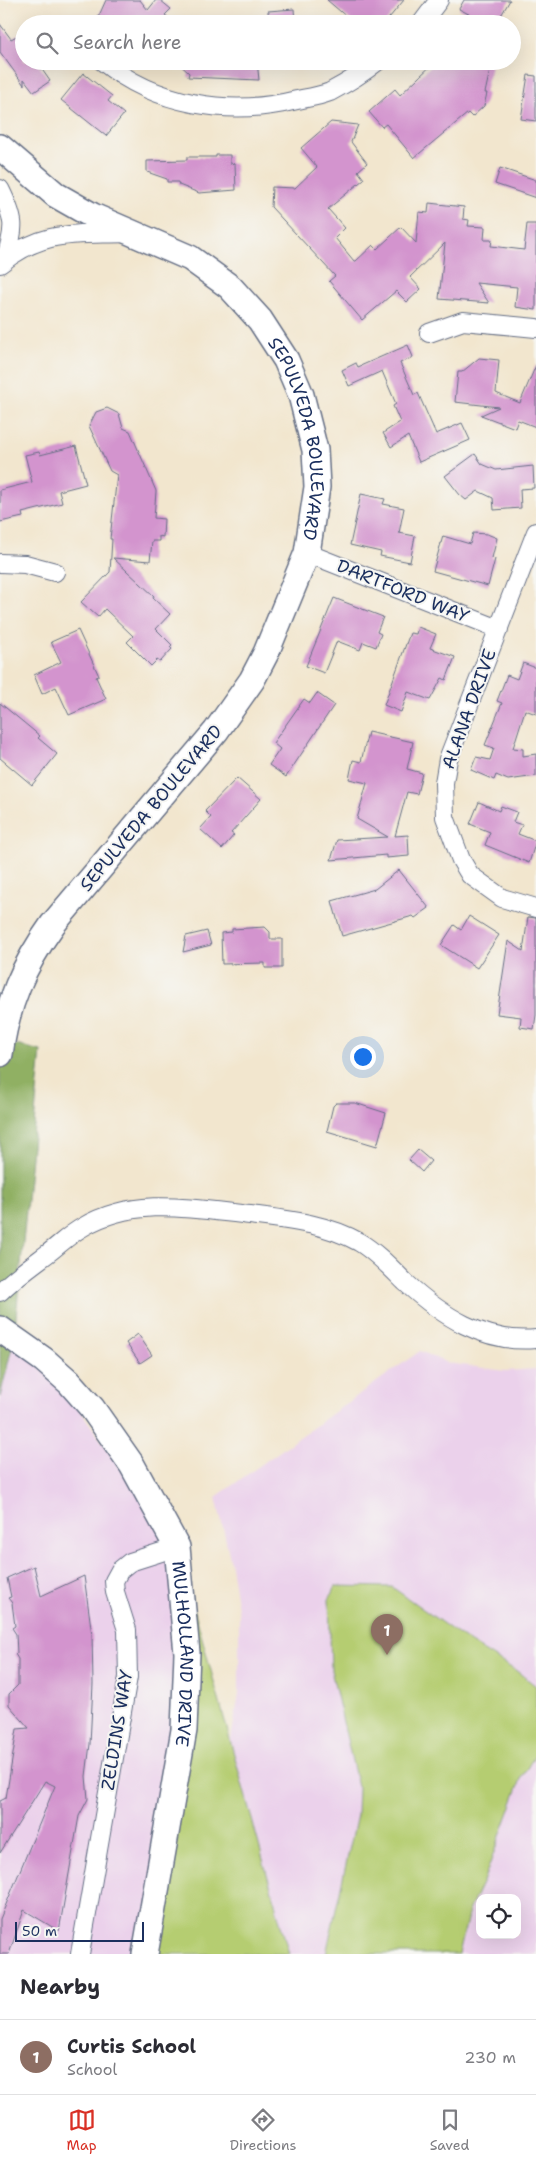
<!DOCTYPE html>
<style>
:root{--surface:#fff;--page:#f7f7f7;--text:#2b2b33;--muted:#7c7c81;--line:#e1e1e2;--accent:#d93025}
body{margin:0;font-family:"Shantell Sans",sans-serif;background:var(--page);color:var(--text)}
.controls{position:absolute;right:15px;bottom:15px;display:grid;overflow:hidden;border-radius:10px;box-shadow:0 5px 20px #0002}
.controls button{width:45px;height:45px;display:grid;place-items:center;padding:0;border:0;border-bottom:1px solid var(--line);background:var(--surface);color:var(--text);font:25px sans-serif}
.scale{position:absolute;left:15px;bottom:12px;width:129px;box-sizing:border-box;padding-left:5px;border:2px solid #1b2f5e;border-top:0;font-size:14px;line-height:18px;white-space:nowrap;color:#1b2f5e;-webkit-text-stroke:4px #f6f6f2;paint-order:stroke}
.you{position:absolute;left:362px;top:1056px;width:18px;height:18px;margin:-12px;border:4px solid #fff;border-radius:50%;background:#1a73e8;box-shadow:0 0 0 8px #1a73e833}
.badge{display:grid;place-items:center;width:32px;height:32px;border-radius:50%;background:var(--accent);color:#fff;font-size:16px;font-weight:700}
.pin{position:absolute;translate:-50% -41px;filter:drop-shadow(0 1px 2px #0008)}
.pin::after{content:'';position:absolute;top:26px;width:18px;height:15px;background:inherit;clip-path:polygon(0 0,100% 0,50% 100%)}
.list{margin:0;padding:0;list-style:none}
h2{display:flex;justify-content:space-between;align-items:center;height:65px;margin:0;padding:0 20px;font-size:21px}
h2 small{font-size:16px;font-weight:400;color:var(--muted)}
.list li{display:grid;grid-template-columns:32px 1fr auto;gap:15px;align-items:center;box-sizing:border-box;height:75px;padding:0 20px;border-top:1px solid var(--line)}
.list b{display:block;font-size:19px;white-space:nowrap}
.list p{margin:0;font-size:16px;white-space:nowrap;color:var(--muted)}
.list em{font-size:16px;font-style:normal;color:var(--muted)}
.icon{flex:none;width:28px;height:28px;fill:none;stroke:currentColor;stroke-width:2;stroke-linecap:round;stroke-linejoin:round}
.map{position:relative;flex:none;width:536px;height:1954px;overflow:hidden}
.search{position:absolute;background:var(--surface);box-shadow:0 5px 20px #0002;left:15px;right:15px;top:15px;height:55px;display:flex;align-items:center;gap:12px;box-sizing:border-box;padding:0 18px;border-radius:28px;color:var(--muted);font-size:19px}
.sheet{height:140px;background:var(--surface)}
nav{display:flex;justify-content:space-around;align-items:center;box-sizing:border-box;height:70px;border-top:1px solid var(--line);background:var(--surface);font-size:14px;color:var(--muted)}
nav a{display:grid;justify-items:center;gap:2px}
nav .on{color:var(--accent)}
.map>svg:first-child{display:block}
.built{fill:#ebd1eb;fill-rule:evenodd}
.green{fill:#b5cd71;stroke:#687e68}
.forest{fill:#90b063;stroke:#567060}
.building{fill:#d394ce}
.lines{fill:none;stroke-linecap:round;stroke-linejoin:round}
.street-casing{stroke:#666f85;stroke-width:20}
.secondary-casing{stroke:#666f85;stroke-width:28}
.street{stroke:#fff;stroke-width:18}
.secondary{stroke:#fff;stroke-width:25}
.labels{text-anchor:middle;stroke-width:4;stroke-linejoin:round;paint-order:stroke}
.street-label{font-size:18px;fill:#1b2f5e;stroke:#f6f6f2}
</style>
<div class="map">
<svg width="536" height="1954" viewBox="0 0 536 1954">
<rect width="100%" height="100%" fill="#f6f6f2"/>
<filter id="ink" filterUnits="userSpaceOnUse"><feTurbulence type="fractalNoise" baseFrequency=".02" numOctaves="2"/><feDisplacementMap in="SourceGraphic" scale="10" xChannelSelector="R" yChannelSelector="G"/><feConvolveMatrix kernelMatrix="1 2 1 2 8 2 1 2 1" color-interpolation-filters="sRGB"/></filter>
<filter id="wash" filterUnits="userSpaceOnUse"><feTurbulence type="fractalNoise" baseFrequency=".0096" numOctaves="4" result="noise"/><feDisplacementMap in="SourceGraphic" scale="20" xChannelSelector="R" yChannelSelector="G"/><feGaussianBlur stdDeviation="1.12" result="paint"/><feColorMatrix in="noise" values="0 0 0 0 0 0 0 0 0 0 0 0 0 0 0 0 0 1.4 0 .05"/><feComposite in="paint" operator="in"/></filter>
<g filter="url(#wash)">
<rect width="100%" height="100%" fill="#f2e6ce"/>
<path class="built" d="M14,1339L44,1360L177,1547L184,1730L145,1954H0V1397Z
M420,1351L448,1363L505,1371L536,1369V1954H193L239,1694V1615L229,1554L216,1497ZM480,1898H517V1935H480Z"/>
<path class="green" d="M177,1547L289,1954H145L179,1769Z
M335,1586L392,1587L469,1642L518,1672L536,1686V1753L521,1779L485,1877L469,1911L459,1954H326L357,1815L358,1787L331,1670L329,1599Z"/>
<path class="forest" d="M0,1041L41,1051L14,1339L0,1397Z"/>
<g id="blocks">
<path class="building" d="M106,0H140L148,10L156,0H160L171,9L165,15L176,24H107L97,20Z
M327,0H404L384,24H355Z
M464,0H510L499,19L493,16L488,24L459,9Z
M294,9L295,24H269L268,11Z
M0,24L11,39L24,32V61H36L50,81L34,92L24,79V85L0,52Z
M176,61H257L259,80L188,77L189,73Z
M436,61H492L485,93H487L484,106L472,117L468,113L414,158L386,124L382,127L369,112L395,89L400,95Z
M83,73L112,96L108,101L124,114L106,136L61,100Z
M528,75L536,76V121L521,119Z
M331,122L358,125L351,142L367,163L358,171L364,179L328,209L345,228L335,238L354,261H356L373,245L377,249L401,227L416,243L419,212L428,213L429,203L464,207L463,219L469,220L468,226L485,227L484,240H492L491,246L524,250L527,224H536V310L515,307L517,287L476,283L489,303L439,299L445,243L410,277L421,289L407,302L396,291L362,320L329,281L335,276L271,207L272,187L295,188L317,167L301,148Z
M216,155H230V163L235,164L236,190L199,193L179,185L178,182H167V179L147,172V161L187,160V157H216Z
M500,168L536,180V198L495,184Z
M408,345L413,357L400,363L414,395L418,393L436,434L462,423L470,440L419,462L408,436L391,447L383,433L400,422L393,406L396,404L382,371L349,386L342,370L356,363L358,367Z
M479,358L499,360L496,393L520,403L536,365V427L518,420L515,428L481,415L499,407L455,402L458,372H462Z
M107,408L119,414L123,428L130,431L156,491L154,518L164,519L163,537L159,536V541H152L150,561L113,558L154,596L153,598L170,614L156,629L172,645L170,647L172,649L160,662L157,660L151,666L127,642L133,636L105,609L98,617L81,602L110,572L112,539H110L117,475L110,471L89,426L96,412Z
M76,446L86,484L59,491L62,503L22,513L23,517L0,522V490L32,482L25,455L39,452L40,455Z
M475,454L482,464L496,470L533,466L534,488L520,489L521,508L494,510L493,498L478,491L466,500L460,495L445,476Z
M361,494L385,499L383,504L404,508L399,533L415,536L410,562L380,556L381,552L350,545Z
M473,533L487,534L497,538L492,558L495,559L488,586L433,571L443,536L470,544Z
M334,598L383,617L377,632L381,634L376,647L363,642L360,650L337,641L324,673L306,666Z
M418,627L436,634L430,648L455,657L446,680L442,678L430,700L408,692L401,712L384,705L410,633L416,634Z
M78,630L99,676L96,677L106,699L69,715L56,687L42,694L34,675L61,662L51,642Z
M523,663L536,668V714L525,710L513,748L523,749V756L536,754V776L508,780L496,775L494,780L471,770L476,757L490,760L494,748L485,745L502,703L497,701L507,675L517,679Z
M317,693L334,705L286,777L269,765L280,749L273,743L304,699L310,703Z
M0,703L40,736L38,738L57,754L32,785L0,758Z
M368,732L413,742L407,769L422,773L417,794L407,792L395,836L408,835L409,856L386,858V855L331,860L337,840L388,837L357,819L367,783L349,779L353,760L361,762Z
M237,778L261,799L231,833L234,835L222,849L200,829L211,817L205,811Z
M479,802L499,811L501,806L517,812L513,822L522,825L518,834L536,841L529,863L485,845L490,832L470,824Z
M399,870L429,908L415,918L413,916L342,936L332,901L375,889Z
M469,916L499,935L477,968L441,945L454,925L461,930Z
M528,917L536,918V1015L534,1029L520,1027L521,1017L497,1014L508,941L523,951Z
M265,927L270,932V939H282V968H265V963L222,964L221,933L232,932V929Z
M207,931L211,945L183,952L186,936Z
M336,1103H355L386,1113L377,1146L327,1131L333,1106Z
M418,1150L431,1161L422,1172L409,1160Z
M138,1334L152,1355L140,1363L126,1343Z
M34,1566L41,1596L84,1576L92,1635L93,1684L90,1744L86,1776L88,1799L79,1816L59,1931L24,1910L9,1954H0V1919L55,1786L45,1781L0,1853V1801L6,1798L17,1729L29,1728L9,1705V1694L18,1685V1659L15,1654L17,1653L16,1634L12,1628L15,1626L12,1603L8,1598L11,1597L7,1578Z"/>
</g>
</g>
<g filter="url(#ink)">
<use href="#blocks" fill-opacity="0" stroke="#666f85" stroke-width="1"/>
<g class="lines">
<g class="street-casing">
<path id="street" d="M421,24L439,0
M102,61C156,105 229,117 297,100C307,98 320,96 330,92C347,83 363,73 378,61
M0,189C15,219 16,227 5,260
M0,264C43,229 75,235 127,233
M429,333L463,321L536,328
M536,532L448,759L444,783L445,817L461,860L470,875L502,898L536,908
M307,553L499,629
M0,563L25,564L55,572
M0,1292C14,1278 31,1266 47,1254C59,1245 70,1234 83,1227C135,1196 194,1209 250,1215C288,1220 325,1223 359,1242C376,1252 391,1268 405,1282C441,1315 484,1344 536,1339
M80,1954L128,1677L127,1630L115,1592L114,1581L120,1570L130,1562L177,1547"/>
</g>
<g class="secondary-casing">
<g id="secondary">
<path id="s1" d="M0,147L56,195L93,216L190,258L230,287L260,320L286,360L301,395L315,450L317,487L307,553L266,653L252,680L216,731L53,924C23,966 7,1003 0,1054"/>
<path id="s2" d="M0,1329L44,1360L69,1382L92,1408L132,1465L177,1547L187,1653L184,1730L145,1954"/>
</g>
</g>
<use href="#street" class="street"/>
<use href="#secondary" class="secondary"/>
</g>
</g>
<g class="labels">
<g class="street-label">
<text dy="6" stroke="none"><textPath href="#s1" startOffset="444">SEPULVEDA BOULEVARD</textPath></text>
<text transform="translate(403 591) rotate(22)" y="6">DARTFORD WAY</text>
<text transform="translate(469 709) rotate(-70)" y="6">ALANA DRIVE</text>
<text transform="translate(151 808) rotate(-50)" y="6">SEPULVEDA BOULEVARD</text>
<text dy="6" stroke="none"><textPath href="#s2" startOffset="392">MULHOLLAND DRIVE</textPath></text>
<text transform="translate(117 1730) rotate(-81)" y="6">ZELDINS WAY</text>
</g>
</g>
</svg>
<div class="controls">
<button><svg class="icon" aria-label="locate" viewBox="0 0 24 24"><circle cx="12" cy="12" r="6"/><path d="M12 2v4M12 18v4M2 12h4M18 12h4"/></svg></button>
</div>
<div class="scale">50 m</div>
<div class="you"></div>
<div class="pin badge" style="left:387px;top:1655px;background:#8d6e63">1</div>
<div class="search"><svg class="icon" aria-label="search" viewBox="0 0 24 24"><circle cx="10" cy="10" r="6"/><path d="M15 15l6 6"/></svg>Search here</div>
</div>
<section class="sheet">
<h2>Nearby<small></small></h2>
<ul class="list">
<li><span class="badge" style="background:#8d6e63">1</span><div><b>Curtis School</b><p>School</p></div><em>230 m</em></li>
</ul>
</section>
<nav>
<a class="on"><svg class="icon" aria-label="map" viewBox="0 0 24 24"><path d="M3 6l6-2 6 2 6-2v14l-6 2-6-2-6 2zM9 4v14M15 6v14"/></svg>Map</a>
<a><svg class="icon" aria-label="directions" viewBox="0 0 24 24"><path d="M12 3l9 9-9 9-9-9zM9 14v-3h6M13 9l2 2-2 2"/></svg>Directions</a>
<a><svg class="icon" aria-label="saved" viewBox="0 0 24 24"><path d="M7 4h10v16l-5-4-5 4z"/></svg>Saved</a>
</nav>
